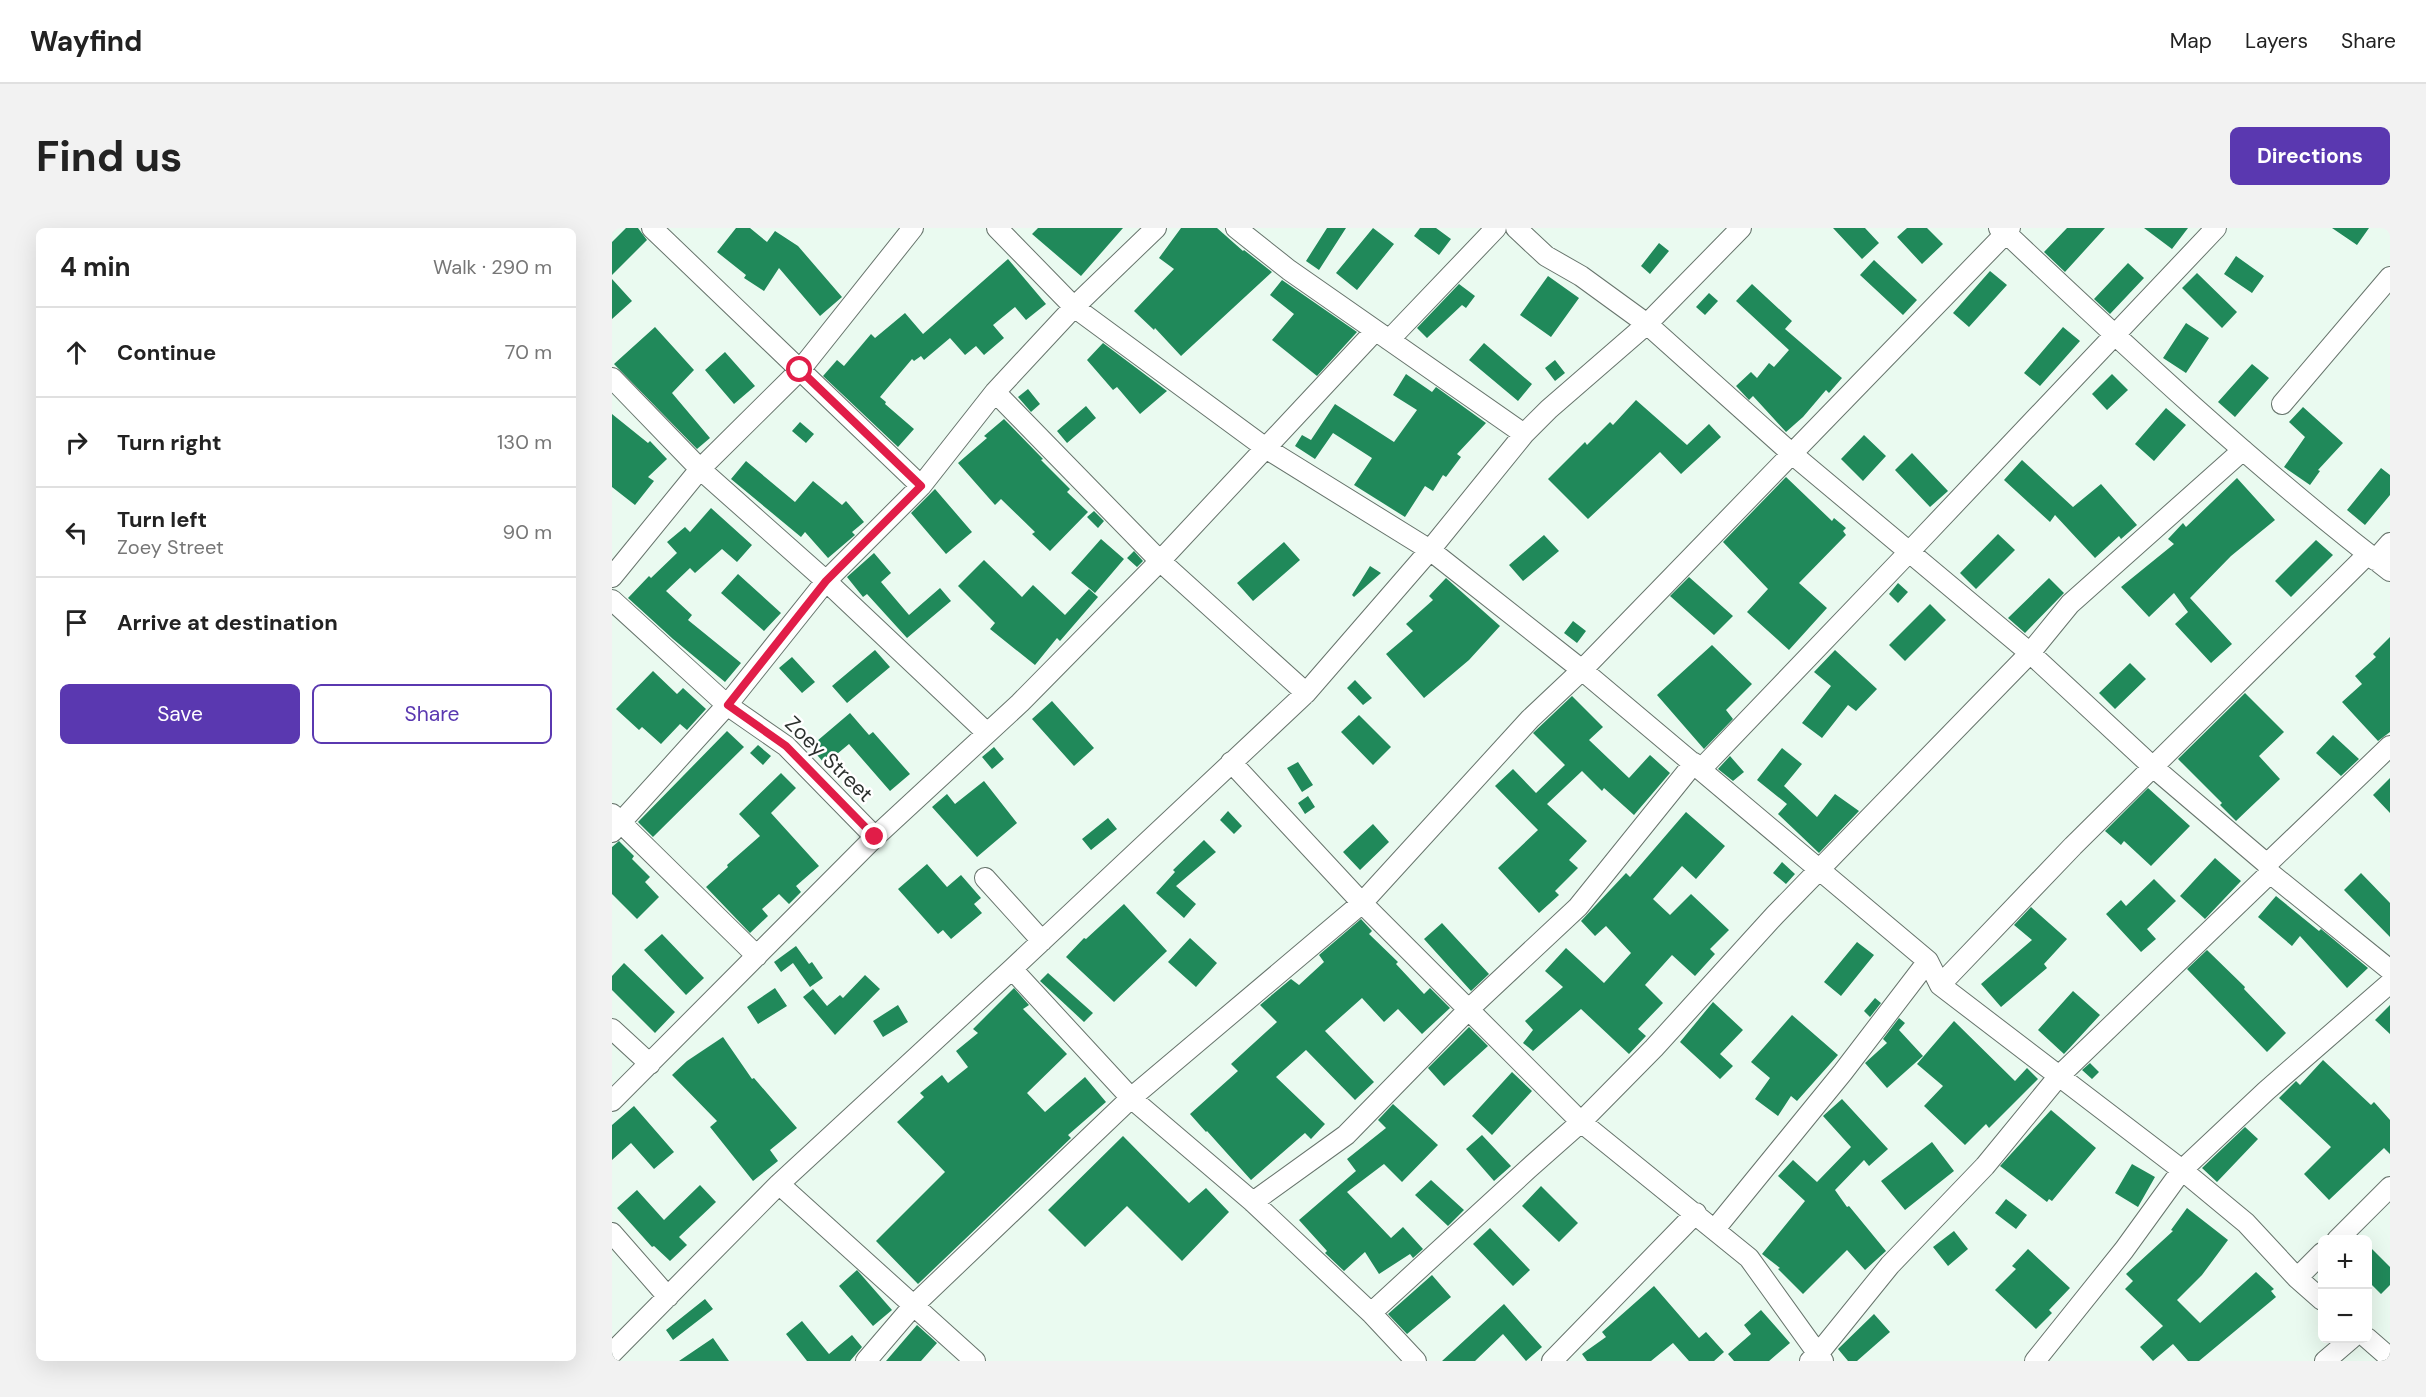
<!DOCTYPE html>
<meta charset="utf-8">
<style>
:root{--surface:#fff;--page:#f2f2f2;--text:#222;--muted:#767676;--line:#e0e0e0;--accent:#5a38b0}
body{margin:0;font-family:"DM Sans",sans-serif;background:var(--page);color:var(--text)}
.controls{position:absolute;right:18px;bottom:18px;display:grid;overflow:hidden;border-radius:9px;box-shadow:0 6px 24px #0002}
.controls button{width:54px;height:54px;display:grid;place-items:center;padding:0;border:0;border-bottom:2px solid var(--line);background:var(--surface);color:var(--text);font:30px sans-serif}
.stop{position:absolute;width:18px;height:18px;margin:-14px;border:4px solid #e11d48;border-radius:50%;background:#fff}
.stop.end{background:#e11d48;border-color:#fff;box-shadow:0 2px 6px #0008}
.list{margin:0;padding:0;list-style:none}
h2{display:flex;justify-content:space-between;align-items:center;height:78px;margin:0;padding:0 24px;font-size:26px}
h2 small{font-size:20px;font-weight:400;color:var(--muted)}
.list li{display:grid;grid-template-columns:39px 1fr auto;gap:18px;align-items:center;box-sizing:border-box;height:90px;padding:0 24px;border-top:2px solid var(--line)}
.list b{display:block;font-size:22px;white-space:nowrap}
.list p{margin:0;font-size:20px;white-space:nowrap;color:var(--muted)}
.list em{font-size:20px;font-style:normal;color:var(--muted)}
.actions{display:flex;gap:12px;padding:18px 24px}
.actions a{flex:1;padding:14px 0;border:2px solid var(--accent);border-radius:9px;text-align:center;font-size:21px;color:var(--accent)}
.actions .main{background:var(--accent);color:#fff}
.icon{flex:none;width:33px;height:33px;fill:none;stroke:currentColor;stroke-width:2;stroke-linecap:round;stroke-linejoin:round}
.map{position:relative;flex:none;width:1778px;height:1133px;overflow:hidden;border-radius:9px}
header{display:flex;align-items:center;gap:36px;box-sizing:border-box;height:84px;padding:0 30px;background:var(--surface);border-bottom:2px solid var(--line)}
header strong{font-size:28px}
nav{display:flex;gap:33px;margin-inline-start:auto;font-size:21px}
.intro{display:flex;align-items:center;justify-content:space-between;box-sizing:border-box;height:144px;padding:0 36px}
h1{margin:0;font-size:42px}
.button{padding:15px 27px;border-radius:9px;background:var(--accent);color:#fff;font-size:21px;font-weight:700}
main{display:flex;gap:36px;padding:0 36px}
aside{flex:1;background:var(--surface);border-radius:9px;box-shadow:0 6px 24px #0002}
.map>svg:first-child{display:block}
.building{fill:#20895a}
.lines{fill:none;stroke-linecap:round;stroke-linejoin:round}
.minor-casing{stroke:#67746c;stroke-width:22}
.minor{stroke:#fff;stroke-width:20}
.route{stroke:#e11d48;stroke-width:8}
.labels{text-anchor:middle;stroke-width:5;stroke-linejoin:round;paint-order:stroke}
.street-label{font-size:21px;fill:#2b302d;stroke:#fff}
</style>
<header>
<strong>Wayfind</strong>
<nav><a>Map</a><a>Layers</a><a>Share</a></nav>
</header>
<div class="intro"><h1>Find us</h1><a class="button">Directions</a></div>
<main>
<aside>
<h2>4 min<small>Walk · 290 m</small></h2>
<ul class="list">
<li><svg class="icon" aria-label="ahead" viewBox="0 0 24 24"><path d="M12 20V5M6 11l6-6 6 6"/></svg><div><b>Continue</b></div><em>70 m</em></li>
<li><svg class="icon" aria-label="right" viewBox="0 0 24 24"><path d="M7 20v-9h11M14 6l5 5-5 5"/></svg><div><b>Turn right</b></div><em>130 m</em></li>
<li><svg class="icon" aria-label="left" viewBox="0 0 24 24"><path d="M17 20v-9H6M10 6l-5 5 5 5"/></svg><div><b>Turn left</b><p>Zoey Street</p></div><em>90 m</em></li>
<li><svg class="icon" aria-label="arrive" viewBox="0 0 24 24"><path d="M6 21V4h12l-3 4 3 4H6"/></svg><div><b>Arrive at destination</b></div></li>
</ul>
<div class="actions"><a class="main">Save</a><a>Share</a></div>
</aside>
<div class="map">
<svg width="1778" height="1133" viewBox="0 0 1778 1133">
<rect width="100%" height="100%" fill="#eafaf0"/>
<path class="building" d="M14,0H26L35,12L0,47V14Z
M124,0H138L155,14L163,3L186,18L230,69L208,88L167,40L152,63L132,50L134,47L105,24Z
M426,0H511L469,48L420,6Z
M569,0H605L631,23L632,22L660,44L569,128L543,100L542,102L522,83L562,41L547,30Z
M715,0H734L707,42L694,33Z
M761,0L782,16L745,62L724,45Z
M808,0H824L839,11L827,27L802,8Z
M1221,0H1253L1267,15L1250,31Z
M1295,0H1315L1331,16L1310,36L1285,9Z
M1455,0H1493L1453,44L1432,24Z
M1532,0H1576L1560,21Z
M1720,0H1757L1745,17Z
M1047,15L1057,23L1038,46L1029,38Z
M1624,28L1652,48L1640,65L1612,46Z
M396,31L434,76L414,92L403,79L381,97L392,110L372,127L364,118L353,127L338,110L312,132L309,128L302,133L300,131L268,169L274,174L273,176L302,201L286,219L211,148L225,132L232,138L259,106L263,110L293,85L311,106Z
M1262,32L1305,72L1291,87L1248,47Z
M1516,35L1532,50L1498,86L1482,71Z
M1378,43L1395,57L1357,99L1341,85Z
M1585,45L1625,84L1610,100L1570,60Z
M936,48L967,70L939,109L908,87Z
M0,51L20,73L0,91Z
M670,52L745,104L705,148L660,112L682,86L658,67Z
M847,56L863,68L854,80L850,77L815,110L805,100Z
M1140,56L1180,93L1173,101L1230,150L1217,165L1214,162L1191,189L1174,204L1141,168L1137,172L1124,158L1139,144L1145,150L1157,135L1162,139L1177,122L1124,73Z
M1097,65L1106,73L1093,87L1084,79Z
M1574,95L1597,110L1574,145L1551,130Z
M43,99L82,142L60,165L98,210L85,221L2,136Z
M1451,99L1468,113L1428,158L1412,145Z
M491,115L555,163L528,186L505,159L501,162L475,132Z
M872,115L920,156L906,173L857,132Z
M113,124L143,158L122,176L93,142Z
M943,132L953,145L943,153L933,140Z
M1640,136L1657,150L1623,189L1606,174Z
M794,146L820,164L824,159L874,195L845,226L849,229L834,249L831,247L821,263L813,258L793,289L742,257L760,230L721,205L703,231L683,218L690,207L699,212L723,176L782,214L805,182L781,167Z
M1500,146L1516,162L1495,182L1480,166Z
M416,161L428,176L419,184L406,169Z
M1024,172L1075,217L1097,196L1109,209L1069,246L1048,224L976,291L936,251L973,214L975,217L998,194L1001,197Z
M474,178L484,190L455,215L445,203Z
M1691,179L1731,215L1706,242L1708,243L1698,257L1672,239L1693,209L1677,194Z
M1554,180L1574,197L1542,233L1523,216Z
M0,186L36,215L38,213L55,231L36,249L42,253L23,277L0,259Z
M392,191L431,231L429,232L458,261L455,264L476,284L438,323L420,306L423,304L389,271L383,277L346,235L375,210L372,208Z
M188,194L202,206L194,215L180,203Z
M1252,207L1274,228L1251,253L1229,231Z
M1300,225L1336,263L1318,279L1283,242Z
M1410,232L1461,279L1489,256L1525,297L1509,311L1507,308L1483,330L1443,287L1438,294L1392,252Z
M134,233L183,274L201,253L230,277L234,273L252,294L240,304L243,307L216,330L193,304L189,309L119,251Z
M1769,240L1778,247V267L1753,297L1735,282Z
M1174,249L1220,293L1222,290L1234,300L1231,303L1234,307L1187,355L1215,380L1177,422L1135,384L1156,361L1111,314Z
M1625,250L1663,292L1619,328L1578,370L1620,416L1599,435L1563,396L1576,384L1562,365L1537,389L1509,359L1562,316L1556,311L1571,295L1574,299Z
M323,261L360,304L334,326L299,285Z
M99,280L140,317L125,334L110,321L83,345L78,340L54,363L80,387L76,392L129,435L113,454L61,411L16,370L37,348L39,350L65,325L55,314L73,299L78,304Z
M482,283L492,293L486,300L475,289Z
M1386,306L1403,322L1364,361L1348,345Z
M932,307L947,323L911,353L897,337Z
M489,311L512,331L483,365L459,345Z
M1704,312L1721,327L1679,369L1663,353Z
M672,314L688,332L641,373L625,355Z
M522,323L531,333L525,339L515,330Z
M262,325L279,345L269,354L297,387L328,360L339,373L295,410L255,366L251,369L235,349Z
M372,332L410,369L421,357L453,387L477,361L486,369L448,413L445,410L423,437L378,401L383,395L346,358Z
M758,338L769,345L742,369L740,367Z
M126,346L169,385L152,403L109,365Z
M1077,349L1121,388L1102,407L1058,368Z
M834,350L888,398L857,432L812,470L774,426L801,403L794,396L821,372L817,368Z
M1437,350L1452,365L1413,405L1396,390Z
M1286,355L1296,364L1286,375L1277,366Z
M1318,376L1334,392L1293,433L1277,417Z
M961,393L974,403L965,415L952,405Z
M1778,409V504L1766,513L1730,474L1750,456L1743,448L1764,429L1761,426Z
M1100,417L1140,456L1114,482L1121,491L1092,521L1045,467Z
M263,422L278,439L235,475L220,458Z
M1223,422L1265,461L1244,483L1236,477L1210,510L1190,495L1219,458L1202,444Z
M180,429L203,454L190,465L167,440Z
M1518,435L1534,451L1503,481L1487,465Z
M41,443L65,466L71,460L94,481L75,502L68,496L49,516L30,499L27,502L4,481Z
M743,452L760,470L751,477L735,460Z
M1633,465L1672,504L1647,528L1668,551L1624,593L1608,577L1610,575L1566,531Z
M960,468L991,499L977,512L1017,550L1038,527L1058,545L1022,587L992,560L990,563L970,543L935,576L975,613L957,632L966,640L943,663L947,667L927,685L886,640L926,602L883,558L901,541L924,565L953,537L921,505Z
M440,473L482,520L462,538L420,491Z
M238,485L257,507L261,504L298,546L278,563L237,516L213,536L198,519Z
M747,487L779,519L761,537L729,504Z
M115,503L132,519L41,609L26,594Z
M1721,507L1747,531L1729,548L1704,525Z
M146,517L159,528L151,537L138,525Z
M382,519L392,531L380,541L370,529Z
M1170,520L1190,536L1172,558L1205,589L1223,566L1247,583L1207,625L1166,586L1175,576L1145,552Z
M1118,528L1132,544L1121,553L1106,541Z
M686,534L701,557L690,564L675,540Z
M169,545L184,560L159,585L207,638L184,658L189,664L177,676L167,666L150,681L156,688L138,705L94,659L116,639L115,637L148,608L127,586Z
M1778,550V585L1761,567Z
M372,553L405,595L365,629L320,579L335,566L343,576Z
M1536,560L1578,598L1539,638L1512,613L1509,617L1493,603Z
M696,568L703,579L693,586L686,575Z
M616,583L630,598L622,606L608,592Z
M1074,584L1113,618L1084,651L1070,638L1041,671L1058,687L1079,666L1117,702L1098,721L1103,726L1083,748L1060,727L1033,757L1051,775L1026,801L1034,808L1017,826L969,781L921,823L911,815L921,802L913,793L951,759L933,743L954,720L992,755L1019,725L994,698L983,708L969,693L1014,645L1018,649Z
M496,590L505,601L479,622L470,611Z
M761,596L777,614L748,642L731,624Z
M592,612L604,624L564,658L584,676L572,690L544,665L563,644L561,642Z
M7,613L22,628L20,631L38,649L33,654L47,669L25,691L0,666V619Z
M1603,630L1629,653L1593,691L1568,668Z
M1170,634L1183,646L1174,656L1161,645Z
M315,636L335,659L349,647L369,670L362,676L370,685L339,711L331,702L326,706L286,661Z
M1749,645L1778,675V709L1732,662Z
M1542,651L1564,673L1535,701L1544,711L1529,724L1494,686L1509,672L1514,678Z
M1664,668L1707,703L1709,701L1756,740L1735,760L1688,708L1680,718L1646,689Z
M512,676L555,723L502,774L454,729L472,710L474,711Z
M1419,679L1455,711L1432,736L1435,740L1389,779L1369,756L1420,712L1402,697Z
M749,691L760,703L757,706L786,734L784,736L812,766L818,760L838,780L810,806L786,781L772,794L750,770L713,803L762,854L743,872L694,822L664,849L713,896L699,911L693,905L639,952L595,903L594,904L578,886L626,843L619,836L665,794L648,777L679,751L687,757L712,734L707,727Z
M830,695L877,746L859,763L812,711Z
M50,706L92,750L74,767L32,722Z
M578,710L605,735L584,759L556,734Z
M1245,714L1262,727L1229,768L1212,754Z
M184,718L197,736L200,734L211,750L198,759L181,735L169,744L162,734Z
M1595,722L1633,759L1632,761L1674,805L1655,824L1575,741Z
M12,735L63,784L43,805L0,762V748Z
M436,745L481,785L472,794L428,753Z
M253,747L268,761L223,807L191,769L201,761L215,778L228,767L231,770Z
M163,760L175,778L146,796L135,779Z
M402,760L417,777L411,781L455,826L415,865L433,884L473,849L494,874L456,907L459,910L306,1056L264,1013L333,944L285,894L312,869L308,865L330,847L336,855L356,839L344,823L366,805L361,801Z
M1461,763L1488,787L1452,826L1426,802Z
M1263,770L1269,775L1258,789L1252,783Z
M1101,774L1131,802L1108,826L1121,838L1108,851L1068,814Z
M286,777L296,794L271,809L261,793Z
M1778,777V806L1763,792Z
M1180,787L1226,827L1185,873L1179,868L1166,888L1143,871L1158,850L1139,834Z
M1287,790L1293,795L1287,802L1311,828L1275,860L1253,835L1275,815L1271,811Z
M1342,793L1403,853L1415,840L1426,851L1377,900L1374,896L1353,917L1312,878L1331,858L1305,836Z
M857,799L876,818L832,858L816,840Z
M111,809L140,851L142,850L185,900L158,922L166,933L141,953L98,899L105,893L60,847L75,833Z
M1711,832L1759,877L1762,874L1778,892V926L1772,920L1717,972L1692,946L1719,919L1667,870L1684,853L1688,857Z
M1478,835L1487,844L1480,851L1470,842Z
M900,844L920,863L880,907L860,888Z
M1230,871L1276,921L1257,938L1252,932L1223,962L1235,979L1237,978L1274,1023L1253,1042L1235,1022L1191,1066L1166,1041L1168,1040L1150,1026L1193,973L1166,948L1181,932L1205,954L1239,919L1211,888Z
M781,876L826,917L790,954L772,936L735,964L779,1010L791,999L811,1021L801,1030L798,1026L767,1046L753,1024L732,1043L713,1025L715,1023L687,992L744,943L735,931L774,900L766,892Z
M22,878L62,924L42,941L19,915L0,932V897Z
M1439,882L1484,920L1440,973L1437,971L1435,974L1388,938Z
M1633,899L1646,911L1605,954L1590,940Z
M870,907L899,938L882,953L854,921Z
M511,908L577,975L594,960L617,984L570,1033L515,978L473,1019L436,982Z
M1320,914L1342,943L1293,982L1269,953Z
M1520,936L1543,949L1526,979L1503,965Z
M819,952L852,982L836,998L803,967Z
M88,957L104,974L67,1009L75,1017L58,1033L42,1018L40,1019L5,980L25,962L52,992Z
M929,958L966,995L947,1014L910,978Z
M1394,971L1415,987L1404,1001L1383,985Z
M1575,980L1616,1012L1590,1047L1565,1072L1588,1095L1644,1044L1662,1061L1659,1063L1664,1069L1587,1133H1576L1561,1116L1541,1133L1528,1119L1551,1098L1513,1061L1521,1053L1514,1046L1561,1003L1559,1002Z
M878,1000L918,1042L901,1058L861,1016Z
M1342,1003L1356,1021L1336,1038L1321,1019Z
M1755,1016L1778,1039V1057L1769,1066L1755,1052Z
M1416,1021L1458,1060L1437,1082L1440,1085L1424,1101L1383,1062L1404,1041L1400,1038Z
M245,1042L280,1082L261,1098L227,1058Z
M820,1047L839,1069L795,1106L776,1086Z
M1042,1058L1087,1110L1094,1104L1112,1124L1102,1133H1077L1061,1115L1039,1133H975L970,1126L994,1109L990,1104Z
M93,1071L101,1081L61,1112L54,1102Z
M892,1076L930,1119L914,1133L891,1106L863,1133H830Z
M1149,1082L1178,1115L1157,1133H1122L1116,1126L1139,1106L1132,1097Z
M1262,1086L1278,1104L1245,1133H1236L1226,1121Z
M190,1093L217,1126L240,1107L250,1119L238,1133H195L174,1106Z
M305,1097L325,1115L309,1133H274Z
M101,1110L117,1133H67Z"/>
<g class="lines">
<g class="minor-casing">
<path id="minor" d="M40,0L309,258
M385,0L462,79L655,221L818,322L970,442L1316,733L1328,757L1570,942L1634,995L1685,1050L1710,1072
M624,0L677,42L912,206
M904,0L934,28L969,48L1035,96L1179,225L1418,425L1541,539L1655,636L1658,645L1778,742
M1398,0L1394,5C1518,122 1643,239 1778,343
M777,112L884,0
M0,150L88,241L214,353L375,505
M383,164L548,333L694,465
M1670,176L1778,49
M1763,332L1778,315
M0,349L88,241L188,142L301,0
M0,372L115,477L174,518L263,609
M1089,541L1297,324L1604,0
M0,586L145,728
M0,604L115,477L214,353L309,258L383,164L462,79L544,0
M1655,636L1778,518
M373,650L430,713
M400,741L519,870L641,974L759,1085L804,1133
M1328,757L1461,618L1756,326
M0,801L38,836
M0,873L263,609L408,475L548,333L763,103
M167,956L363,1133
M641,974L734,907L857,781L966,679L1082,535
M1103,1001L1231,844L1316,733
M0,1005L56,1069
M1725,1012L1778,959
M1685,1050L1710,1025
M759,1085L916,941L969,894L1042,820L1163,687L1418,425L1458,376L1631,222
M1755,1110L1778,1130
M0,1125L167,956L400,741L694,465L818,322L912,206L937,181L1035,96L1129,0
M254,1133L302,1077L519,870L750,675L619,534
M940,1133L1084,985
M1198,1133L1206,1126L1278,1037L1373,938L1446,849L1658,645
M1211,1133L1137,1030L969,894L750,675L918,491L970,442L1394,5L1387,0
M1423,1133L1512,1022L1570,942L1654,863L1778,755
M1713,1133L1740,1110"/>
</g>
<use href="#minor" class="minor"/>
</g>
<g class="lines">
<path class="route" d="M188,142L309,258L214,353L116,477L174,518L263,609"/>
</g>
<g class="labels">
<g class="street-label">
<text transform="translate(217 531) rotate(44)" y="7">Zoey Street</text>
</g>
</g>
</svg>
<div class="controls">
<button>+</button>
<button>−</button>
</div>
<div class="stop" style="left:188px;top:142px"></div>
<div class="stop end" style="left:263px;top:609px"></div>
</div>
</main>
